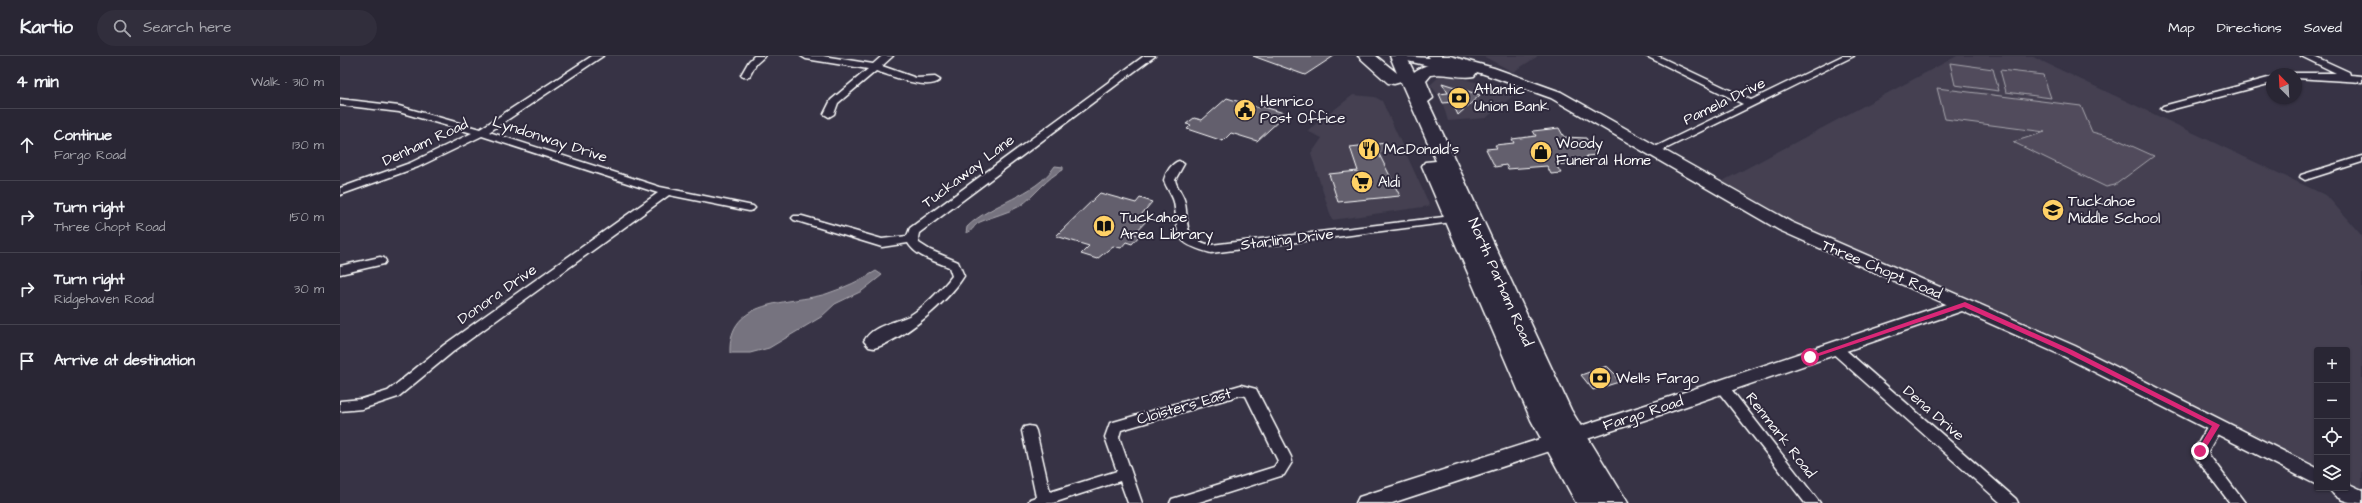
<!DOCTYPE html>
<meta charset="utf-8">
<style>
:root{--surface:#292634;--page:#312e3c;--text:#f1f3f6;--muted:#a5a5ac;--line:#45434f}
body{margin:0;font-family:"Architects Daughter",sans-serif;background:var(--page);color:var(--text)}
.controls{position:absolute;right:12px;bottom:12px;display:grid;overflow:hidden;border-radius:4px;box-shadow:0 1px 3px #0004}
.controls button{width:36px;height:36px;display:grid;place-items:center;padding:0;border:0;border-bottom:1px solid var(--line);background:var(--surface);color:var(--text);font:20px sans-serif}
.compass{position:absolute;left:1926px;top:12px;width:36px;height:36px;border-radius:50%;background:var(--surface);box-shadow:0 1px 3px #0004;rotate:336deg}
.stop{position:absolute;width:12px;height:12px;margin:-9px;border:3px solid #db2777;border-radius:50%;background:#fff}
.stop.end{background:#db2777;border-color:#fff;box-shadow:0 1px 4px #0008}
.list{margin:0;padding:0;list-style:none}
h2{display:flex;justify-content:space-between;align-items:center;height:52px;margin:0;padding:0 16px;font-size:17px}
h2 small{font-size:13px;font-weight:400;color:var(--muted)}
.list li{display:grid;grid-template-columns:26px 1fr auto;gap:12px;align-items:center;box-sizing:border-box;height:72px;padding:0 16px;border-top:1px solid var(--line)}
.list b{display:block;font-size:15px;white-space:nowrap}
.list p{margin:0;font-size:13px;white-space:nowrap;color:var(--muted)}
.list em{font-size:13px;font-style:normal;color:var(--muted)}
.icon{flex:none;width:22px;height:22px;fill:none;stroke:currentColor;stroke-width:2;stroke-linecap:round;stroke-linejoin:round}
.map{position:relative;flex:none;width:2022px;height:447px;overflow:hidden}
header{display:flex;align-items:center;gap:24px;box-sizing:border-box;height:56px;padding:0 20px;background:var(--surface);border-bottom:1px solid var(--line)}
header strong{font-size:19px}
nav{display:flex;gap:22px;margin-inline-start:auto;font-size:14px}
.search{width:280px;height:36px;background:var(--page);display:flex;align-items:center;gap:10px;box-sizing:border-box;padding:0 14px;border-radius:22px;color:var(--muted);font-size:15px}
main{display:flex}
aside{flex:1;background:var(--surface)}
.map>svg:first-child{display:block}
.built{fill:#444051}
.green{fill:#514c5c;stroke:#a8a6ae}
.water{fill:#76737f;stroke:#adabb2}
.building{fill:#635f6d;stroke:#fff}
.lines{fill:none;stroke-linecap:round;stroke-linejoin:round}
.street-casing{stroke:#fff;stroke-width:3}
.secondary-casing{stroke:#fff;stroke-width:3}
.highway-casing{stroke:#fff;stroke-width:3}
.street{fill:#2f2a3d;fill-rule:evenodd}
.secondary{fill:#2f2a3d;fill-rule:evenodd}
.highway{fill:#2f2a3d;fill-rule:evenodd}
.route{fill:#db2777}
.labels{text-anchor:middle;stroke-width:4;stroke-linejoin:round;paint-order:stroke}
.poi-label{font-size:15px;fill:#fff;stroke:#2f2a3d;text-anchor:start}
.street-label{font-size:15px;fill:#fff;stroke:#2f2a3d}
</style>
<header>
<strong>Kartio</strong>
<div class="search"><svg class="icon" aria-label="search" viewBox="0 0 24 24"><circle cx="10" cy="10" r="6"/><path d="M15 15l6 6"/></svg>Search here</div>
<nav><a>Map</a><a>Directions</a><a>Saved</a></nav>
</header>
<main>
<aside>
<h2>4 min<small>Walk · 310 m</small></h2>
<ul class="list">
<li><svg class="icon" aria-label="ahead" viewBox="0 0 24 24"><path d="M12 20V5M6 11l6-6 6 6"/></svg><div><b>Continue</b><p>Fargo Road</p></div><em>130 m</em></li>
<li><svg class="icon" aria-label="right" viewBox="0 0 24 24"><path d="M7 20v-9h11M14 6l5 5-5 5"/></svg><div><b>Turn right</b><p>Three Chopt Road</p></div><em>150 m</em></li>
<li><svg class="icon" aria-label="right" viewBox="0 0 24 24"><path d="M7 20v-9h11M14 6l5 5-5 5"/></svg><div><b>Turn right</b><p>Ridgehaven Road</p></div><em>30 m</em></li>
<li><svg class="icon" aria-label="arrive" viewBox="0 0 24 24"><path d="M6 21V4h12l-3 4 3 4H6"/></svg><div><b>Arrive at destination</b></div></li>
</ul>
</aside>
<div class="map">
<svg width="2022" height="447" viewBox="0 0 2022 447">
<rect width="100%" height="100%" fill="#373345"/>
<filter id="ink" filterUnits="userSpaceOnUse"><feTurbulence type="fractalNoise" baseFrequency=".025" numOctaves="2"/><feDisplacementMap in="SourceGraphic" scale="8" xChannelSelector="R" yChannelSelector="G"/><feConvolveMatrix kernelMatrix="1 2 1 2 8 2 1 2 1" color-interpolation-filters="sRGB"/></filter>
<g filter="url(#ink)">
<path class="built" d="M1143,0H1198L1173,16Z
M1617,0H1691L1987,140L2022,180V444L2007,432V294H1977V421L1648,252L1511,195L1450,167L1379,127Z
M1103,17L1135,26L1174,39L1146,62L1108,65L1101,42L1090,29Z
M1013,39L1035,41L1042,45L1090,150L992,164L971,98L982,82L967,75Z"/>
<path class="green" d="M1610,7L1653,13L1659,35L1615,29Z
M1660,14L1703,19L1711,42L1666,36Z
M1597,32L1741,50L1752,76L1774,82L1814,100L1775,129L1766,131L1673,86L1705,76L1605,63Z"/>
<path class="water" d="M715,110L723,111V114C707,121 695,140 680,150C668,157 653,160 640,166C633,169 634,175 626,177L627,171C652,146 694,141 715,110Z
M536,215L542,219L522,235L495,248L481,261L429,292L410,297H390C388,241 449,249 486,238C504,232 521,224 536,215Z"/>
<path class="building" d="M913,0H994L965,19Z
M1102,27L1140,39L1118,59L1112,46L1103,47L1099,38L1108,37Z
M887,42L919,52L921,50L944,57L939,62H942L917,85L891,77L883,85L847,73L851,69L846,68L854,62L862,64Z
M1219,72L1224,81L1246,82L1257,99L1246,100L1248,103L1233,105L1235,107L1216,109L1221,117L1211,118L1207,110L1168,113L1166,109L1155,111L1146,93L1157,92L1155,89L1174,87L1172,83L1196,80L1193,75Z
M1046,87L1049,95L1038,96L1060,140L998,146L989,118L1018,115L1010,91Z
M760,137L796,147L800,142L812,146L801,159L809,162L794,178L800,179L792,188L786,186L781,192L773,190L757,203L741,198L749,190L716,180Z
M1267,310L1277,320H1275L1279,326L1253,334L1241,319Z"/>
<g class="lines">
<g class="street-casing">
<path id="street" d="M252,0H263L149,76L320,131L413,150L415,152L413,154L409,155L329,139L114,295L58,341L22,353L0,355V345L22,343L48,335L104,289L318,137L142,80L78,111L0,139V132L70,107L132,77L59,56L0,49V43L59,50L140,73Z
M414,0H425L416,8L409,21H403L401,19L409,5Z
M461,0H483L533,8L542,0H553L542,10L576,22L595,21L600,24C588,36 550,19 536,15L498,47L494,58L489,61L484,58L491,44L528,13L466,3Z
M804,0H815L579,177L578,182L579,187L590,194L618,206L624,220C608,246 563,284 534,292L529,291L524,285C533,269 553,267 569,260C582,253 603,232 612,220L609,211C595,205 576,201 568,187L542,191L454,164L452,162L454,160H462L542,183L567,180L570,172Z
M1306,0H1318L1411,44L1502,0H1514L1315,98L1310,95L1311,93L1403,48Z
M1961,0H1974L2009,16L2010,19L2022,20V26L1956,22V18L1953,17H1996Z
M1932,21V27L1826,55L1821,52L1823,50Z
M2022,100V106L1965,124L1960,121L1961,119Z
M839,105L844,108L835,124C837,132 843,138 845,147C849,170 842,182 871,189L1120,159L1126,162L1120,165L871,197C831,186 840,180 834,146C832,138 826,132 824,124C826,116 832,107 839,105Z
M40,201L44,202L46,205L44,208L0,218V210Z
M1495,287L1500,289L1676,443L1678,447H1661L1490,295L1489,292L1490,289Z
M1382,326L1387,328L1480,447H1465L1377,334L1375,331L1377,328Z
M901,329L916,333L951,401L952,406L944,419L856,447H830L832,443L934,411L938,405L906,340L901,339L781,374L779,381L802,447H788L780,425L713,447H688L690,443L696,441L682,375L684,371L689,370L694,371L696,375L710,436L777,415L765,381L770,367Z
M1876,364L1881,365L1883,369L1868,395L1869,399L1905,447H1890L1855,401L1854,395L1856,391L1871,365Z"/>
</g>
<g class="secondary-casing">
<path id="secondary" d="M1057,0L1090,2L1088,0H1110L1154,12L1221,36L1451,166L1735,290L1977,412V429L1723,300L1622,255L1329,356L1052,447H1016L1019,441L1315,346L1606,248L1439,174L1211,42L1144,18L1112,9L1111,13L1106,14L1059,3Z
M2007,427L2022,434V447C2009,447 1995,444 1989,432H2007Z"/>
</g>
<g class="highway-casing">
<path id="highway" d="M1018,0H1036L1057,17L1050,0H1066L1074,16C1091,3 1115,8 1134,12L1137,16L1134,20C1120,23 1106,16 1091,19L1086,25L1093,42L1088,46L1231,354L1288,447H1236L1191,364L1082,110L1085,106L1096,105L1061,26L1054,28L1048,27Z"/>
</g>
<use href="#street" class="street"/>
<use href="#secondary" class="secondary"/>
<use href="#highway" class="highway"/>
</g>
</g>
<path class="route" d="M1625,246L1732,294L1880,369L1863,397H1858L1857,395L1872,370L1727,297L1624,251L1473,302L1467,301Z"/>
<defs>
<g id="bank-disc" transform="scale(1.15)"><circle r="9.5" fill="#ffd166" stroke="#2f2a3d"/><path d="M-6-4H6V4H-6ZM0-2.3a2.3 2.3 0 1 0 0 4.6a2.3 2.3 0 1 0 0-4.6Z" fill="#111"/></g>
<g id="civic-disc" transform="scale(1.15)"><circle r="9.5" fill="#ffd166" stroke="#2f2a3d"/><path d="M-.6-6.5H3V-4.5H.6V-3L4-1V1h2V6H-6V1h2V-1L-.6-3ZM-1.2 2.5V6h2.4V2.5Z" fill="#111"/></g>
<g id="restaurant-disc" transform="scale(1.15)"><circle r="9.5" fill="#ffd166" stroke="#2f2a3d"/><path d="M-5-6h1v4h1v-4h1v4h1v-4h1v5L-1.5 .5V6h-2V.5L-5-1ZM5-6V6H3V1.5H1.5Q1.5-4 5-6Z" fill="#111"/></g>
<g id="shop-disc" transform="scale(1.15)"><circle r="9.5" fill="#ffd166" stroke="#2f2a3d"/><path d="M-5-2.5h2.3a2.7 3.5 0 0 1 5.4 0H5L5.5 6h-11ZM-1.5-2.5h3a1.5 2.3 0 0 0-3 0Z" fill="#111"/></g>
<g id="supermarket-disc" transform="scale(1.15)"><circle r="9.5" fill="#ffd166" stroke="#2f2a3d"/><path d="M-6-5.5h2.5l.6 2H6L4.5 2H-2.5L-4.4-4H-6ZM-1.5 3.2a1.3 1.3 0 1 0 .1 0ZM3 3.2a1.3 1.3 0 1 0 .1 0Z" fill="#111"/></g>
<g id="school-disc" transform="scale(1.15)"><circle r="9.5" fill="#ffd166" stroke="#2f2a3d"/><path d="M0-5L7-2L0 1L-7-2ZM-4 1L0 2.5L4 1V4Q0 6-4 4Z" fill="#111"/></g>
<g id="library-disc" transform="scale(1.15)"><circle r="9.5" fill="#ffd166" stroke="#2f2a3d"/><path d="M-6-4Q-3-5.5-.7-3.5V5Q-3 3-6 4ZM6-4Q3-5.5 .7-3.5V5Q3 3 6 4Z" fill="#111"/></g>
</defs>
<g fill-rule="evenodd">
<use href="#bank-disc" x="1119" y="42"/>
<use href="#civic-disc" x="905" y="54"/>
<use href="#restaurant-disc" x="1029" y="93"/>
<use href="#shop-disc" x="1201" y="96"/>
<use href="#supermarket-disc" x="1022" y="126"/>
<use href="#school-disc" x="1713" y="154"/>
<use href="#library-disc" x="764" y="170"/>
<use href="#bank-disc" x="1260" y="322"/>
</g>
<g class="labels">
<g class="poi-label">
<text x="1134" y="38">Atlantic<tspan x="1134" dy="17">Union Bank</tspan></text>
<text x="920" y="50">Henrico<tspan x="920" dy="17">Post Office</tspan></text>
<text x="1216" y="92">Woody<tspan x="1216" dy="17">Funeral Home</tspan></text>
<text x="1044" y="98">McDonald's</text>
<text x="1038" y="131">Aldi</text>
<text x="1728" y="150">Tuckahoe<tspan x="1728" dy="17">Middle School</tspan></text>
<text x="780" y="166">Tuckahoe<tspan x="780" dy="17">Area Library</tspan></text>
<text x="1276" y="327">Wells Fargo</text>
</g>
<g class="street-label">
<text transform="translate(1384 45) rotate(-26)" y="5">Pamela Drive</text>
<text transform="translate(210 83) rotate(18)" y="5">Lyndonway Drive</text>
<text transform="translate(85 86) rotate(-25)" y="5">Denham Road</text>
<text transform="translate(628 115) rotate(-37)" y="5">Tuckaway Lane</text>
<text transform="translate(947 183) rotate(-7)" y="5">Starling Drive</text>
<text transform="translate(1542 213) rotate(23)" y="5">Three Chopt Road</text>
<text transform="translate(1161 226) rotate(66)" y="5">North Parham Road</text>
<text transform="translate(157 238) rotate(-35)" y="5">Donora Drive</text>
<text transform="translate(844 350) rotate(-16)" y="5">Cloisters East</text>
<text transform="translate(1303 357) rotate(-18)" y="5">Fargo Road</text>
<text transform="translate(1594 357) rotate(41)" y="5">Dena Drive</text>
<text transform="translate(1441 379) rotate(52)" y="5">Renmark Road</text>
</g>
</g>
</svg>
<div class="controls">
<button>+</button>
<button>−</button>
<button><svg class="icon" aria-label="locate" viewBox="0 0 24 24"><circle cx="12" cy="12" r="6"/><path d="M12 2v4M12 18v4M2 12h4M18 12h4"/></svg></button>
<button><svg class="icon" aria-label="layers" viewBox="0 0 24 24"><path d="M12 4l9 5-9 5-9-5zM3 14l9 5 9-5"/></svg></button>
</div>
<svg class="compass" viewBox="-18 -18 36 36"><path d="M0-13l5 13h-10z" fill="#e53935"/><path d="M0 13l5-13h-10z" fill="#a5a5ac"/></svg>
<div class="stop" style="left:1470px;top:301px"></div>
<div class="stop end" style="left:1860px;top:395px"></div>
</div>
</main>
